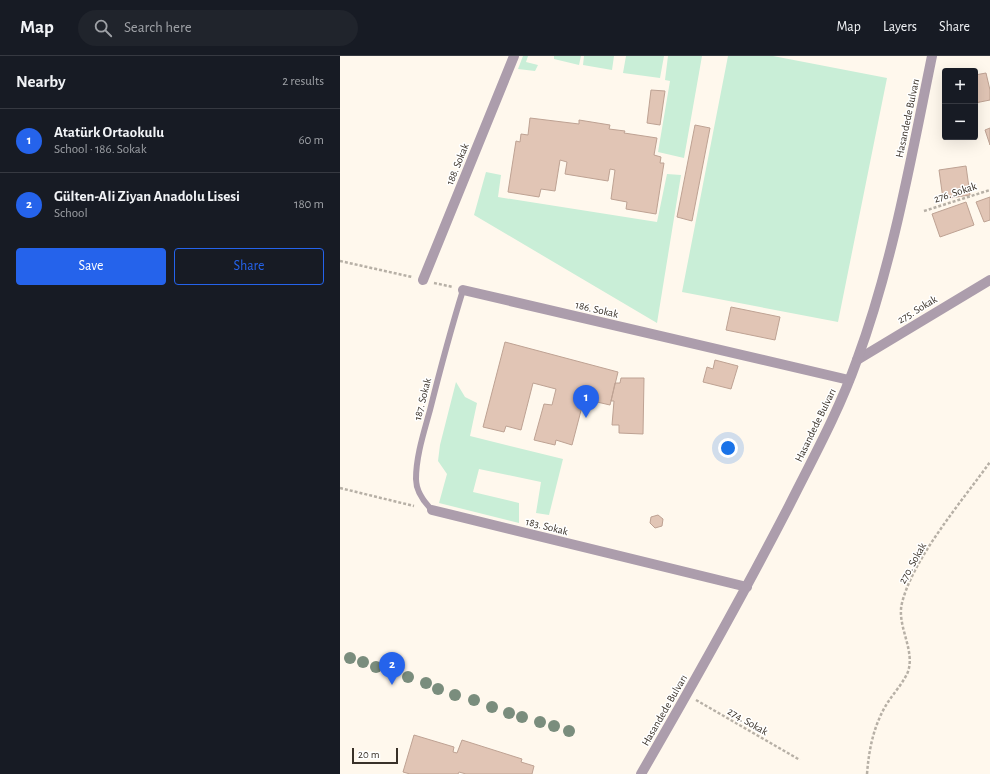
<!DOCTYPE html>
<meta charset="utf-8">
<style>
:root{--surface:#171b24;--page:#20242c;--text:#f1f3f6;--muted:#9ea1a6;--line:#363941;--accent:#2563eb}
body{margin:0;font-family:"Alegreya Sans",sans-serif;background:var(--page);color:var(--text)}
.controls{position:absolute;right:12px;top:12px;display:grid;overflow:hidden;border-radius:4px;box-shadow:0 4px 16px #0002}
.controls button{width:36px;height:36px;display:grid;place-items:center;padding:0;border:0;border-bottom:1px solid var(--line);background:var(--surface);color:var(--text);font:20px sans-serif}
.scale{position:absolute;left:12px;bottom:10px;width:46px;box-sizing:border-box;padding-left:4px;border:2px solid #393128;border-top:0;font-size:11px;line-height:14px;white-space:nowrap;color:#393128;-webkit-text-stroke:3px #fff;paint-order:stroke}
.you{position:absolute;left:388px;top:392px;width:14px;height:14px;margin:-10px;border:3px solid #fff;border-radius:50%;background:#1a73e8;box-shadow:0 0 0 6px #1a73e833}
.badge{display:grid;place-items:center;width:26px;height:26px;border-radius:50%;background:var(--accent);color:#fff;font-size:13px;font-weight:700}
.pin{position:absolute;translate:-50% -33px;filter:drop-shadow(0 1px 2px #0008)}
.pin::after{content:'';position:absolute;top:21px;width:14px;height:12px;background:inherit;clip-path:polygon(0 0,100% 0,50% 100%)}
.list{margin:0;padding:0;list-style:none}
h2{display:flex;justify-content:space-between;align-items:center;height:52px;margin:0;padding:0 16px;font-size:17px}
h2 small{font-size:13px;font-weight:400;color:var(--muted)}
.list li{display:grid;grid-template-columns:26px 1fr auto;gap:12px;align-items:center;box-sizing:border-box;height:64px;padding:0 16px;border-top:1px solid var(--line)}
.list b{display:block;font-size:15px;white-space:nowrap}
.list p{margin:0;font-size:13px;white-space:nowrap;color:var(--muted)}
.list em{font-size:13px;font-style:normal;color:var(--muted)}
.actions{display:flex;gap:8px;padding:12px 16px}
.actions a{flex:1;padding:9px 0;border:1px solid var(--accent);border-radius:4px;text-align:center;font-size:14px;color:var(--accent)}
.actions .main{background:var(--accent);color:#fff}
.icon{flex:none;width:22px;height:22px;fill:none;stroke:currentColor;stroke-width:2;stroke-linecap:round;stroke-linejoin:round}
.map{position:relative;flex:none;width:650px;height:718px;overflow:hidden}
header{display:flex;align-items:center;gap:24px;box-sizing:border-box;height:56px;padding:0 20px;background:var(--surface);border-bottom:1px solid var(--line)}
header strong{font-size:19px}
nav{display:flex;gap:22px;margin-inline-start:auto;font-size:14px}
.search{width:280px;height:36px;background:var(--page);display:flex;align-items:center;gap:10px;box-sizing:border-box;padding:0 14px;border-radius:22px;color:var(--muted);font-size:15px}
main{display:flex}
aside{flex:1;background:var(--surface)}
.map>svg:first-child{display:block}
.green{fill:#c9eed7}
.building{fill:#e1c5b5;stroke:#bea293}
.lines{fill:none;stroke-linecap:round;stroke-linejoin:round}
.path{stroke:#b7b0a6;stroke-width:2.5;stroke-dasharray:3 2;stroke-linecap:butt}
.service{stroke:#ac9dac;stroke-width:6}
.minor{stroke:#ac9dac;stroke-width:10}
.tertiary{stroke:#ac9dac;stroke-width:10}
.tree{fill:#7a8d7d}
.labels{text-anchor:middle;stroke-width:3;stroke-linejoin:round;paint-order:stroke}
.street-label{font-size:11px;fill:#393128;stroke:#fff}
</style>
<header>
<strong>Map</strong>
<div class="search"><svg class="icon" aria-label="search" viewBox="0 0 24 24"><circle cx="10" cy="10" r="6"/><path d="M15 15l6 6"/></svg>Search here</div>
<nav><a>Map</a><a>Layers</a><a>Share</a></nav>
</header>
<main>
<aside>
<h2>Nearby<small>2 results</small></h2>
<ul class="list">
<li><span class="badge">1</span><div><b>Atatürk Ortaokulu</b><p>School · 186. Sokak</p></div><em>60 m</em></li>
<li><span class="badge">2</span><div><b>Gülten-Ali Ziyan Anadolu Lisesi</b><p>School</p></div><em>180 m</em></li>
</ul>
<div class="actions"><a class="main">Save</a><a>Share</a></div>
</aside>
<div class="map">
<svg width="650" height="718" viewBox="0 0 650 718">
<rect width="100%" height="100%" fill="#fff8ed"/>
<path class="green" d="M183,0H188L186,6L198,9L195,15L178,13Z
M214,0H241L239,9L214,3Z
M244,0H274L272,14L243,9Z
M286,0H324L320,22L283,17Z
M328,0H362L344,102L318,96L330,25L325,24Z
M388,0H433L547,22L498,266L342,236Z
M146,116L161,119L158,141L317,166L327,118L341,119L317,267L134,159Z
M116,326L125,341L137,347L130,380L223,403L209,459L196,457L201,426L139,413L133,436L179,447V467L99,447L107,418L98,405L100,389Z"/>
<path class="building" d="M646,17L650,34V44L635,47V19Z
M311,34L325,35L320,69L307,67Z
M190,62L239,68V64L270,69L269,73L285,75L284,77L317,82L314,99L321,101L320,107H324L316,158L286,153L287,146L271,143L275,114L270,113L268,125L225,118L227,106L220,104L215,135L201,133L199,141L168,136L176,85L180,86L181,78L188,79Z
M355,69L370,72L352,165L337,161Z
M650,72V89L645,74Z
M626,110L630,139L603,143L599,114Z
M650,141V164L644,166L636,146Z
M626,146L634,169L600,181L592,158Z
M391,251L440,261L435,284L386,274Z
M165,286L278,316L270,349L244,343L232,389L216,384L215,389L194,384L204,348L212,349L216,333L193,327L181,374L166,370L164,376L143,371Z
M375,304L398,310L391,333L363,326L367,311L373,313Z
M281,322H304L303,378L279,377V369H272L274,345H271L275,327H280Z
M318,459L323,463L322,470L315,472L310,467L311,461Z
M74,679L114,691L113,696L117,697L122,684L182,703L181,706L194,710L192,718H126L119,716L118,718H70L63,716Z"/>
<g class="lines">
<path class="path" d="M584,155L650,134
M0,205L72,221
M94,227L113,231
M0,432L74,450
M356,644L460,704
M527,718C529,692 534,668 548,646C554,637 562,628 567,618C577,596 556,570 562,547C573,502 623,444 650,406"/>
<path class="service" d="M92,454C84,446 76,435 76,423C76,400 84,376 90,354C100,314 111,273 123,234"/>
<path class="minor" d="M83,224L174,0
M123,234L509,324
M517,304L650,224
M92,454L407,531"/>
<path class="tertiary" d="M301,718C352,630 402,541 449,450C473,402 499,355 517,304C553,206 571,102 592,0"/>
</g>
<g class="tree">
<circle cx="10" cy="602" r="6"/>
<circle cx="23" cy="606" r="6"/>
<circle cx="36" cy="611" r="6"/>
<circle cx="51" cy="616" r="6"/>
<circle cx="68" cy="621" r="6"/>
<circle cx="86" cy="627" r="6"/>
<circle cx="98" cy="633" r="6"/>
<circle cx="115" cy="639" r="6"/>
<circle cx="134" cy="644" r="6"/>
<circle cx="152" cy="651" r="6"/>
<circle cx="169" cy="657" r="6"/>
<circle cx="182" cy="661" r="6"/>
<circle cx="200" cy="666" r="6"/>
<circle cx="214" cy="670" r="6"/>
<circle cx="229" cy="675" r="6"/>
</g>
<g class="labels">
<g class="street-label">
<text transform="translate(567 62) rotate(-78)" y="4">Hasandede Bulvarı</text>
<text transform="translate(117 108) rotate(-68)" y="4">188. Sokak</text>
<text transform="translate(615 136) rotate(-18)" y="4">276. Sokak</text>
<text transform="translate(257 253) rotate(13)" y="4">186. Sokak</text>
<text transform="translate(577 253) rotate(-31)" y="4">275. Sokak</text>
<text transform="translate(82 343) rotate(-76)" y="4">187. Sokak</text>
<text transform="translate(475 369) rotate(-64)" y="4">Hasandede Bulvarı</text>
<text transform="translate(207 470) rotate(14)" y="4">183. Sokak</text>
<text transform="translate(572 507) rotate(-61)" y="4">270. Sokak</text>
<text transform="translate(324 654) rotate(-60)" y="4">Hasandede Bulvarı</text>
<text transform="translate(408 665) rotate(30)" y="4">274. Sokak</text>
</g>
</g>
</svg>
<div class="controls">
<button>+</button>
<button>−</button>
</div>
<div class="scale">20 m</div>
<div class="you"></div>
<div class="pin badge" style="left:246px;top:362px">1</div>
<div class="pin badge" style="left:52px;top:629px">2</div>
</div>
</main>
